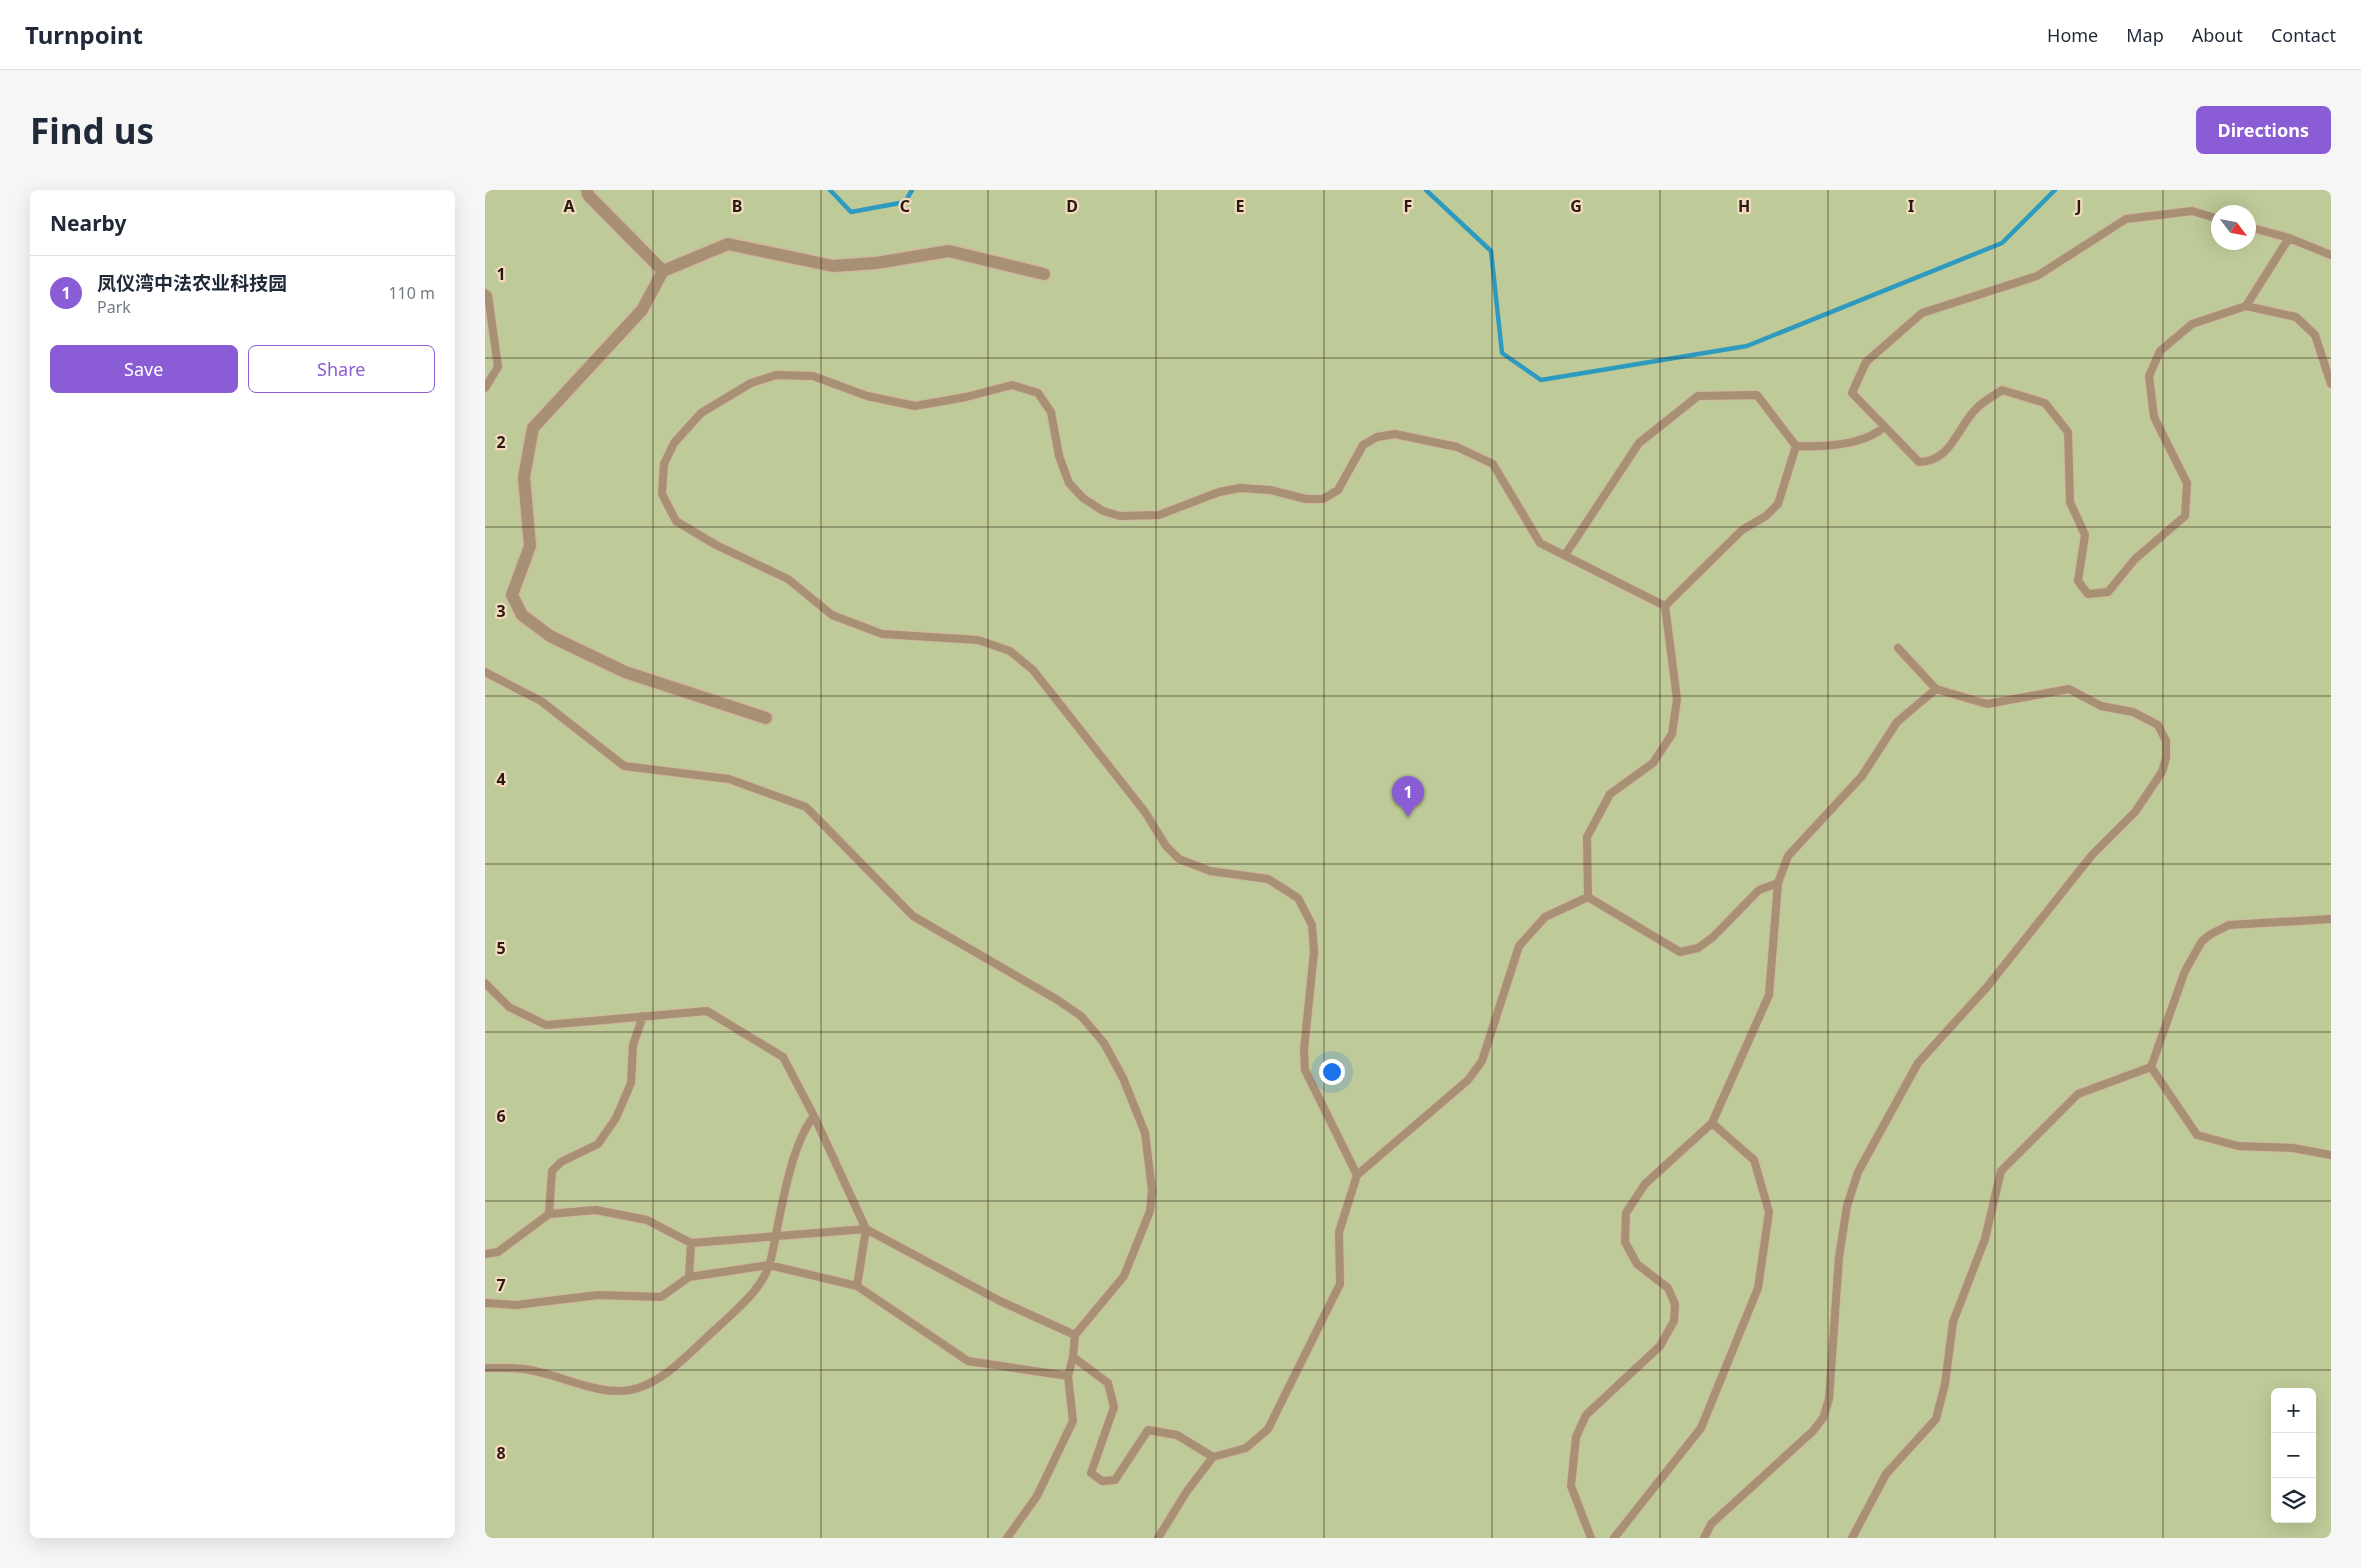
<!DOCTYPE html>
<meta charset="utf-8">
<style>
:root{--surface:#fff;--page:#f6f6f7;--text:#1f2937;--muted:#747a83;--line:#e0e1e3;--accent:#8a5cd5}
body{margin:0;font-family:"Noto Sans","Noto Sans SC",sans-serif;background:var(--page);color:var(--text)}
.controls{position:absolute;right:15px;bottom:15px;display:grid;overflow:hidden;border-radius:8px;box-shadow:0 5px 20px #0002}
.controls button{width:45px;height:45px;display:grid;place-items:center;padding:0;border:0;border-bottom:1px solid var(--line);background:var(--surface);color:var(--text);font:25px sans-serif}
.compass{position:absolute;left:1726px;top:15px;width:45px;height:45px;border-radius:50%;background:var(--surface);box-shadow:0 5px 20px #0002;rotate:122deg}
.you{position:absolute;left:846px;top:881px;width:18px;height:18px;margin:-12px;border:4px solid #fff;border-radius:50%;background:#1a73e8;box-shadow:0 0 0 8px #1a73e833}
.badge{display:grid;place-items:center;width:32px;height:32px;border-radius:50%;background:var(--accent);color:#fff;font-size:16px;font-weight:700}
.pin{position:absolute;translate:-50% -41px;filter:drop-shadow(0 1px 2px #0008)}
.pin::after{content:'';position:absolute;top:26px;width:18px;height:15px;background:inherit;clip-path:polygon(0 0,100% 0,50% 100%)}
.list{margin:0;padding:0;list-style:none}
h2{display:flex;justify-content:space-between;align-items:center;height:65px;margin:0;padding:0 20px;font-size:21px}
h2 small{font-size:16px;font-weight:400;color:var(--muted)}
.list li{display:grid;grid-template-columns:32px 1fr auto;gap:15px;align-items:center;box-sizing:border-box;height:75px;padding:0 20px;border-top:1px solid var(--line)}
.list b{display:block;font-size:19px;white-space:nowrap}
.list p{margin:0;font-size:16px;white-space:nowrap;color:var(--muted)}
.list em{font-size:16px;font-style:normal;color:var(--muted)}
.actions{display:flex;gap:10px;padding:15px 20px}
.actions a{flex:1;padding:11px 0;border:1px solid var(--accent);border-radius:8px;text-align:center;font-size:18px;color:var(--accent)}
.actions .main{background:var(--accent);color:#fff}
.icon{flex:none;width:28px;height:28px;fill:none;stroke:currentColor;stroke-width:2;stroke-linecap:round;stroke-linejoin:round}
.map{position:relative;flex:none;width:1846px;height:1348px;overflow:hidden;border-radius:8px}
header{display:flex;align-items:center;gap:30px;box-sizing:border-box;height:70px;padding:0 25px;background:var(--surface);border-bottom:1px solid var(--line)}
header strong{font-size:24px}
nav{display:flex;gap:28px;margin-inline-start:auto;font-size:18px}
.intro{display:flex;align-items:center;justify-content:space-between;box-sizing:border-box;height:120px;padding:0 30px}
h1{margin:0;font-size:35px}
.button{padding:12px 22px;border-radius:8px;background:var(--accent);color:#fff;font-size:18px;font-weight:700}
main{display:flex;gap:30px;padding:0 30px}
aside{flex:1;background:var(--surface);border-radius:8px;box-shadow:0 5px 20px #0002}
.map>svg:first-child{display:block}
.green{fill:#beca98;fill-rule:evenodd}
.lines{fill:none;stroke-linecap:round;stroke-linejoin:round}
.stream{stroke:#2f9abf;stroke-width:4.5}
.service-casing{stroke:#d0b8a0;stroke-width:10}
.minor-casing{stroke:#d0b8a0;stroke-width:15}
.service{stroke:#a79073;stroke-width:8}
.minor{stroke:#a79073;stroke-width:12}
.grid{fill:none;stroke:#251b11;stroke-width:1;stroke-opacity:0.55}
.grid-label{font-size:16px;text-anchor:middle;font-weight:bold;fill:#251b11;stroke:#f6dabf;stroke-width:4.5;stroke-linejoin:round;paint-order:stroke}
</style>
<header>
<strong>Turnpoint</strong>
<nav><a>Home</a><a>Map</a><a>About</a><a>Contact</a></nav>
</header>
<div class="intro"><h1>Find us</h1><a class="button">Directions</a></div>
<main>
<aside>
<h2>Nearby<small></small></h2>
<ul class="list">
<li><span class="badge">1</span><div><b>凤仪湾中法农业科技园</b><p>Park</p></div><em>110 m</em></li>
</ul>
<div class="actions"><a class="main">Save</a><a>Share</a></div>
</aside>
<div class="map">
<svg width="1846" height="1348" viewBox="0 0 1846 1348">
<rect width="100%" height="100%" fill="#f6dabf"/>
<path class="green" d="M0,0H1846V1348H0ZM1734,22H1764V52H1734ZM1790,1202H1827V1329H1790Z"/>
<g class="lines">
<path class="stream" d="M345,0L366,22L420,12L427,0
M941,0L1006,61L1017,163L1056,190L1262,156L1517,53L1570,0"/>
<g class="service-casing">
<path id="service" d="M1734,29L1707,21L1641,29L1552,86L1437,123L1381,172L1367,203L1434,272C1467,271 1471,239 1491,219C1498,211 1509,206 1517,200L1560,213L1583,242L1585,312L1600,345L1593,391L1603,404L1623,402L1650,369L1700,326L1702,293L1669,227L1664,186L1675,161L1707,134L1761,116L1811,127L1830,145L1846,194
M1764,37L1804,48L1846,65
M0,103L3,105L13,177L0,198
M1761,116L1804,48
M1311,256C1338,257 1378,256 1399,237
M1080,365L1154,253L1213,206L1272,205L1311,256L1293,314L1281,326L1257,340L1180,416
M0,482L56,511L139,576L244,589L321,617L428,726L571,809L596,826L619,853L638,888L660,943L667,1000L665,1021L639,1086L590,1145L588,1167L583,1186L588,1231L552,1306L522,1348
M0,793L24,817L61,835L222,821L298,867L329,926L381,1039L515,1111L590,1145
M1666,877L1712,945L1753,956L1808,958L1846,965
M872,985L983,890L997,871L1034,756L1060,727L1103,707L1195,762L1213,758L1228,747L1274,700L1293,693
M64,1024L67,981L76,972L113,954L131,928L146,893L148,855L158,826
M0,1064L13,1062L64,1024L111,1020L162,1030L206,1053L381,1039L372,1096L483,1171L583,1186
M204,1087L206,1053
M0,1113L31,1115L113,1105L176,1107L204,1087L284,1075L372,1096
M588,1167L623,1193L629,1217L606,1283L617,1291L630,1290L663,1240L692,1245L728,1267
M0,1178C15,1178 31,1177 45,1180C75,1185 114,1206 145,1200C179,1194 208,1159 233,1137C253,1118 279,1098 286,1069C295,1029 304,957 329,926
M673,1348L702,1301L728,1267L761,1258L783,1239L855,1094L854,1042L872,985L820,880L819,860L829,762L827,735L813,708L783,689L725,681L694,669L681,656L660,622L548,480L525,461L493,450L397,444L347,425L303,389L231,355L191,331L177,304L179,274L189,253L216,223L266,193L291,185L328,186L382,206L430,216L481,207L527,195L553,203L566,222L574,266L584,293L598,308L618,321L635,326L674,325L734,302L755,298L785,300L821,309H838L853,300L878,255L892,247L910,244L972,257L1008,274L1055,353L1180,416L1192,509L1187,544L1168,573L1125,604L1102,647L1103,707
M1106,1348L1086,1296L1091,1247L1101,1225L1175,1156L1189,1131L1190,1114L1183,1098L1152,1074L1140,1052L1141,1023L1160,994L1227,933L1284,805L1293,693L1303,666L1377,586L1412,532L1451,499
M1129,1348L1216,1238L1273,1098L1284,1022L1269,970L1227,933
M1219,1348L1226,1334L1328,1241L1338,1228L1344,1209L1354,1067L1362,1016L1373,982L1433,873L1502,797L1607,665L1650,622L1677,582L1681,568V551L1673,535L1648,522L1616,516L1584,499L1502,514L1451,499L1413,458
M1367,1348L1401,1284L1451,1229L1460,1194L1468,1132L1500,1049L1516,981L1593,904L1666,877L1700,781L1717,751L1726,744L1744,735L1846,729"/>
</g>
<g class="minor-casing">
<path id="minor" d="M102,0L103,5L178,81
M281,528L140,482L65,446L37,425L27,405L45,356L39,287L48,238L157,120L178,81L243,54L348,76L391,73L464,61L559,84"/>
</g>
<use href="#service" class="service"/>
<use href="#minor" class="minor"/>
</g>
<path class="grid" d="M168,0V1348M336,0V1348M503,0V1348M671,0V1348M839,0V1348M1007,0V1348M1175,0V1348M1343,0V1348M1510,0V1348M1678,0V1348M0,168H1846M0,337H1846M0,506H1846M0,674H1846M0,842H1846M0,1011H1846M0,1180H1846"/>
<g class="grid-label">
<text x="84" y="22">A</text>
<text x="252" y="22">B</text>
<text x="420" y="22">C</text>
<text x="587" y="22">D</text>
<text x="755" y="22">E</text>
<text x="923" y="22">F</text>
<text x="1091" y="22">G</text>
<text x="1259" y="22">H</text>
<text x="1426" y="22">I</text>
<text x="1594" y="22">J</text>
<text x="16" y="90">1</text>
<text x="16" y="258">2</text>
<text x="16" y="427">3</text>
<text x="16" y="595">4</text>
<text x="16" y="764">5</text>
<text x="16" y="932">6</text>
<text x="16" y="1101">7</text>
<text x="16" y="1269">8</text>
</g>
</svg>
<div class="controls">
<button>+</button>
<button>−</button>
<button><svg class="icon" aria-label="layers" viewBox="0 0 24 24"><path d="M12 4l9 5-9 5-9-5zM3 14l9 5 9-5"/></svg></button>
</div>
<svg class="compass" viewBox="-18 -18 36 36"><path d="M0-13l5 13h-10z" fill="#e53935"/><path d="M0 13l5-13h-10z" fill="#747a83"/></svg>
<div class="you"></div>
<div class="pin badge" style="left:923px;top:627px">1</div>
</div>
</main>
